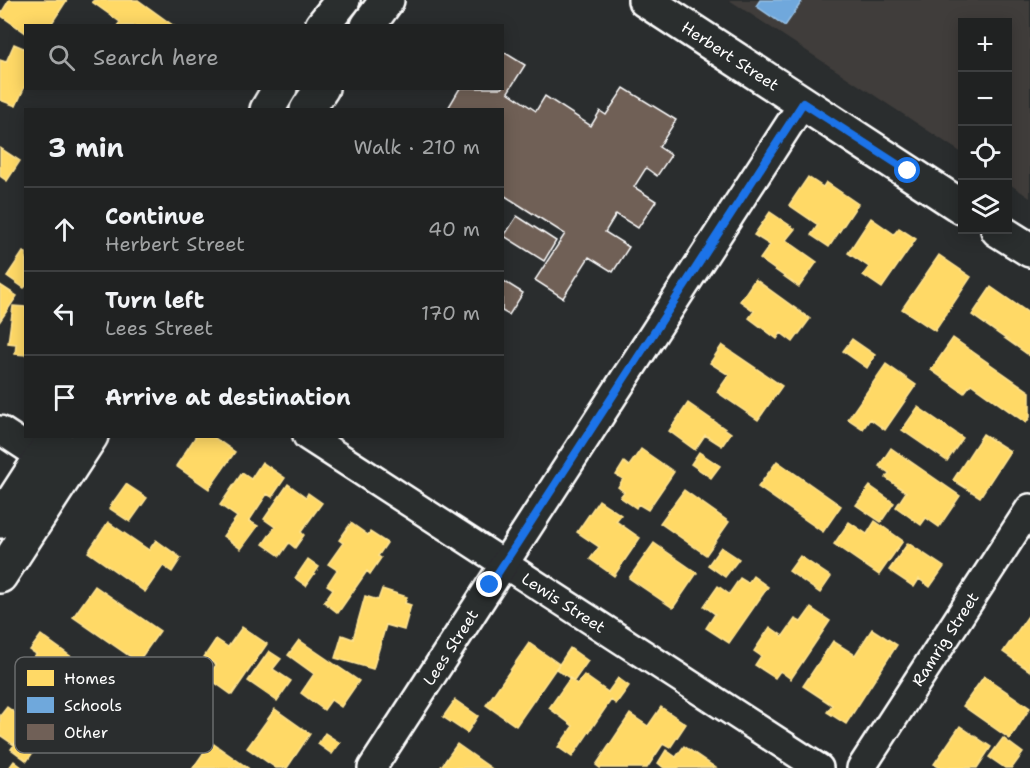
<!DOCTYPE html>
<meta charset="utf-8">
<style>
:root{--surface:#202222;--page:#2d2f2f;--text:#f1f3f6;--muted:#a2a4a5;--line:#3d3f40}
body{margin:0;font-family:"Shantell Sans",sans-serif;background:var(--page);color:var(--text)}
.controls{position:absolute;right:18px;top:18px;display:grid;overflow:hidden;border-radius:0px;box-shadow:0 3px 15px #0003}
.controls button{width:54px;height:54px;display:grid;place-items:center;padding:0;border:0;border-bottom:2px solid var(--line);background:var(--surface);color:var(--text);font:30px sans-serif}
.stop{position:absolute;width:18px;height:18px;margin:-14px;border:4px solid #1a73e8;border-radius:50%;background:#fff}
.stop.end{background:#1a73e8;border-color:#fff;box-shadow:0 2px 6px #0008}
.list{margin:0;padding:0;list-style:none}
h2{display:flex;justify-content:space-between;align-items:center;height:78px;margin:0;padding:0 24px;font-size:26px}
h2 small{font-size:20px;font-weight:400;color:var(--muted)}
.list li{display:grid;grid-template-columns:39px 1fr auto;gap:18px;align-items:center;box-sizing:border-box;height:84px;padding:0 24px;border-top:2px solid var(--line)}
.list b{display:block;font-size:22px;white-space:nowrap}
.list p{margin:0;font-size:20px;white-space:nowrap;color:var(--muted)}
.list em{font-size:20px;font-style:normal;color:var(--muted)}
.icon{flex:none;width:33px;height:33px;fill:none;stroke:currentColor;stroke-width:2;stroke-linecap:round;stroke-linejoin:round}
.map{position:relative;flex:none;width:1030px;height:768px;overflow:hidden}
.search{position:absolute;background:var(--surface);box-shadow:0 3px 15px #0003;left:24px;top:24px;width:480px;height:66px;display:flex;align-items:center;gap:15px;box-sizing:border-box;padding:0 21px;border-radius:0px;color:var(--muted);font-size:22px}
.panel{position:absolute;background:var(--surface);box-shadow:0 3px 15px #0003;left:24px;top:108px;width:480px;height:330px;border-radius:0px}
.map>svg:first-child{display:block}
.built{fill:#3f3c3a}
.homes{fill:#ffd966;stroke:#ffe494;stroke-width:1.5}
.schools{fill:#6fa8dc;stroke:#9ac2e6;stroke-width:1.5}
.building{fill:#706057;stroke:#fff;stroke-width:1.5}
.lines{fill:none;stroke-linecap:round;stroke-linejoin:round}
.minor-casing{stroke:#fff;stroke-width:32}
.tertiary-casing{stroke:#fff;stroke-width:38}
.secondary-casing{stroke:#fff;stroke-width:38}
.minor{stroke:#2a2d2e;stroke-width:27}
.tertiary{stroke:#2a2d2e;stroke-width:33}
.secondary{stroke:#2a2d2e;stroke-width:33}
.route{stroke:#1a73e8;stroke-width:8}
.labels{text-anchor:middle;stroke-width:6;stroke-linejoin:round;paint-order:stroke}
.street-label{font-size:16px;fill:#fff;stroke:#2a2d2e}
.key{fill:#2a2d2e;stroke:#6a6c6d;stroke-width:1.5}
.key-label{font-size:16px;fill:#fff}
</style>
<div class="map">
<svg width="1030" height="768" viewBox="0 0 1030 768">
<rect width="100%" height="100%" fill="#2a2d2e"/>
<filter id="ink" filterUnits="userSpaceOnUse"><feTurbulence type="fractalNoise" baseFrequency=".0167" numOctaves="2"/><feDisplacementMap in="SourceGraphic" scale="12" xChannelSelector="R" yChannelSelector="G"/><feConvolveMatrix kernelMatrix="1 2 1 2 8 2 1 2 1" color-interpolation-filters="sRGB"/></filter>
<g filter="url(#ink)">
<path class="built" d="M729,0H1030V198L1008,183V22H962V153Z"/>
<path class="homes" d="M9,0H67L50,26H26V33L0,15Z
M94,0H138L174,26H117L120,22L92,2Z
M14,44L26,49V84L16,106L0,100V60L6,62Z
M0,148L20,161L7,181L0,176Z
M808,177L823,187L826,182L858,204L829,247L811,235L818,225L789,205Z
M770,212L795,229L786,240L817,262L799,287L760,259L770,245L754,235Z
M871,218L894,234L899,228L916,239L882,288L863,275L869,267L848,253Z
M23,252L26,253V286L24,288L7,276Z
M939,255L971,277L935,331L902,309Z
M755,279L810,319L793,342L781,333L777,339L749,318L754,311L740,301Z
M0,285L17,296L0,321Z
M991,287L1030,314V356L972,315Z
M13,306L26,307V355L15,354L16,344L8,343Z
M953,338L1030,392V417L1026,423L971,384L964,393L931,370Z
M852,339L875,355L867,368L843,351Z
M722,345L782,386L758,420L717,392L729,375L710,363Z
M886,364L916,385L885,430L870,419L863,429L848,419Z
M688,403L731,433L722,446L705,435L695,450L669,431Z
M918,407L963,438L947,461L902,430Z
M983,434L1010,451L980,497L953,480Z
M196,436H212L235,452L209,489L176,466Z
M891,448L960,496L939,527L926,518L921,525L896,507L906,492L886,478L889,473L879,466Z
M641,449L674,472L648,510L638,504L636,508L620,497L624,492L618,487L623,479L616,475L624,462L629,466Z
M699,452L720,466L711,478L691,464Z
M777,461L841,506L823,532L758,487Z
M262,462L285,478L272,497L267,494L249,521L258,526L241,549L223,536L237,517L220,505L242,473L251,479Z
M126,484L147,498L130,522L109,508Z
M288,484L306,497L308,493L322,503L301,532L304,535L295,548L289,543L280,556L263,544L275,527L264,519Z
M870,486L894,503L881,522L856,505Z
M684,490L729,522L706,555L660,523Z
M599,500L621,515L616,521L640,538L614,576L590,559L599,547L577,532Z
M875,521L903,541L879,575L834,544L849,522L867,534Z
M108,522L149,550L156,540L181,558L172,572L163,566L145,592L88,552Z
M351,523L368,535L370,532L387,543L378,556L381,558L370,574L367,571L338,613L324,602L333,589L327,585L337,570L328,564L343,543L339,540Z
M654,543L697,573L673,608L629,578Z
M908,543L944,567L930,587L919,579L914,587L889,570Z
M721,547L739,559L725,577L708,565Z
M800,556L831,577L820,593L789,571Z
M308,559L319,567L306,586L295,578Z
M753,576L768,587L729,643L706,628L715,614L704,606L718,586L729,594L740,578L748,583Z
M95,586L160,631L138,662L73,617Z
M382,589L407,597L405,603L411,605L404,630L386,625L373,669L335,658L342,635L353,639L365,596L378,600Z
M811,608L830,621L791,679L780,671L775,678L755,665L761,656L754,651L770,627L783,636L795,619L801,622Z
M1028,616L1030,618V671L1003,652Z
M242,627L267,644L232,695L207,677L216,665L204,657L216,639L228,647Z
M872,629L897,645L846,724L827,712L832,705L803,686L833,641L855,655Z
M41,635L94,673L83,688L73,681L61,698L55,693L52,697L33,684L36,681L23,672L36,654L30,650Z
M299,640L359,681L341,707L331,700L324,710L301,693L314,674L288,655Z
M529,643L559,664L516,726L486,705Z
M570,648L588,661L574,681L556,669Z
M269,651L281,659L273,669L291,681L277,701L248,681Z
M584,675L608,692L618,678L629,686L616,704L611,700L572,757L558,747L573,726L549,708L570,678L577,684Z
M984,676L1030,708L1010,739L963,706Z
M455,700L478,716L467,733L443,717Z
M7,707L29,723L14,745L0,735V716Z
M661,707L686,724L670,748L663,744L647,768H600L596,765L630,714L648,726Z
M275,709L310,734L287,768H276L247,748Z
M29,723L46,734L27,761L11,749Z
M960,726L991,747L977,768H940L934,764Z
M325,733L340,743L332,754L318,744Z
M1003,738L1023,753L1012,768H1005L989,757Z
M211,742L248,768H193Z
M457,744L491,768H440Z
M684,746L716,768H664L658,763L666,750L676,757Z
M14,761L23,768H9Z"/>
<path class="schools" d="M760,0H803L785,26L756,6Z"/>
<path class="building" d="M502,51L525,65L508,92L536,111L545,96L591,126L600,111L606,115L624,88L676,120L659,147L671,155L657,176L646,168L634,187L656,201L638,228L616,214L605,232L629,247L613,272L589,257L563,298L535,280L565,234L502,194V110H447L460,88H502Z
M517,216L556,241L544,261L504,236Z
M502,280L523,293L509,315L502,311Z"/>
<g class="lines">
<g class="minor-casing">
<g id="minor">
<path d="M0,430L58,468"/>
<path id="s1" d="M307,436L819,768"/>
<path id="s2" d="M372,768L803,103"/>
<path id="s3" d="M861,768L1030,508"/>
</g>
</g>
<g class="tertiary-casing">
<g id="tertiary">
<path id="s4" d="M645,0L962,207"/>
<path d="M998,230L1030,250"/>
</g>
</g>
<g class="secondary-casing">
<path id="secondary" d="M322,26L343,0
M368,26L387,0
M267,110L280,88
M307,110L322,88
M0,521L55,436
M0,576L91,436"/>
</g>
<use href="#minor" class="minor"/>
<use href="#tertiary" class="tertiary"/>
<use href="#secondary" class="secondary"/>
</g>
</g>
<g class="lines" filter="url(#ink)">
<path class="route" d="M490,585L803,103L908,171"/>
</g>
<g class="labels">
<g class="street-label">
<text dy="6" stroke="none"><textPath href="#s4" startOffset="102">Herbert Street</textPath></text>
<text dy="6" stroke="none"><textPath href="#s1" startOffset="306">Lewis Street</textPath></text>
<text dy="6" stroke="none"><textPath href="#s3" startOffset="154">Ramrig Street</textPath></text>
<text dy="6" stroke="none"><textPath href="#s2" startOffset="144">Lees Street</textPath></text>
</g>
</g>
<rect x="15" y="657" width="198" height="96" rx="9" class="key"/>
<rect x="27" y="670" width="27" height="16" fill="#ffd966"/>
<rect x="27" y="697" width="27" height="16" fill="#6fa8dc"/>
<rect x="27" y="724" width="27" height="16" fill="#706057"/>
<g class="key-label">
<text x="64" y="684">Homes</text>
<text x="64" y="711">Schools</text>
<text x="64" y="738">Other</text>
</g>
</svg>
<div class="controls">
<button>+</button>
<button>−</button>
<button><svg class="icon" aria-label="locate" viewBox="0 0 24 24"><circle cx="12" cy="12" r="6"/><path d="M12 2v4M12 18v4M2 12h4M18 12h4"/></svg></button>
<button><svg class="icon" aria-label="layers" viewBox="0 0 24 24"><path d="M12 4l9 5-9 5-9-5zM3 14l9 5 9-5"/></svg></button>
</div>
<div class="stop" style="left:908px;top:171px"></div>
<div class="stop end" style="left:490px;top:585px"></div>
<div class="search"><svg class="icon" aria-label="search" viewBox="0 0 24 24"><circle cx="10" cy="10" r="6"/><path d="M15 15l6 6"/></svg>Search here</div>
<section class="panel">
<h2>3 min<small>Walk · 210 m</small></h2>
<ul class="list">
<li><svg class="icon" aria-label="ahead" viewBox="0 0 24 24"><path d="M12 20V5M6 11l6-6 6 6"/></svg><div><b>Continue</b><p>Herbert Street</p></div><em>40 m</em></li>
<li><svg class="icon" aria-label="left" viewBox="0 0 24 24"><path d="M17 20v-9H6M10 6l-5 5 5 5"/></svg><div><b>Turn left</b><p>Lees Street</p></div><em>170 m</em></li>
<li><svg class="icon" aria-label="arrive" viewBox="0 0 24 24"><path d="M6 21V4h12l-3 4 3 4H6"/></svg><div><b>Arrive at destination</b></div></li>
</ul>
</section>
</div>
